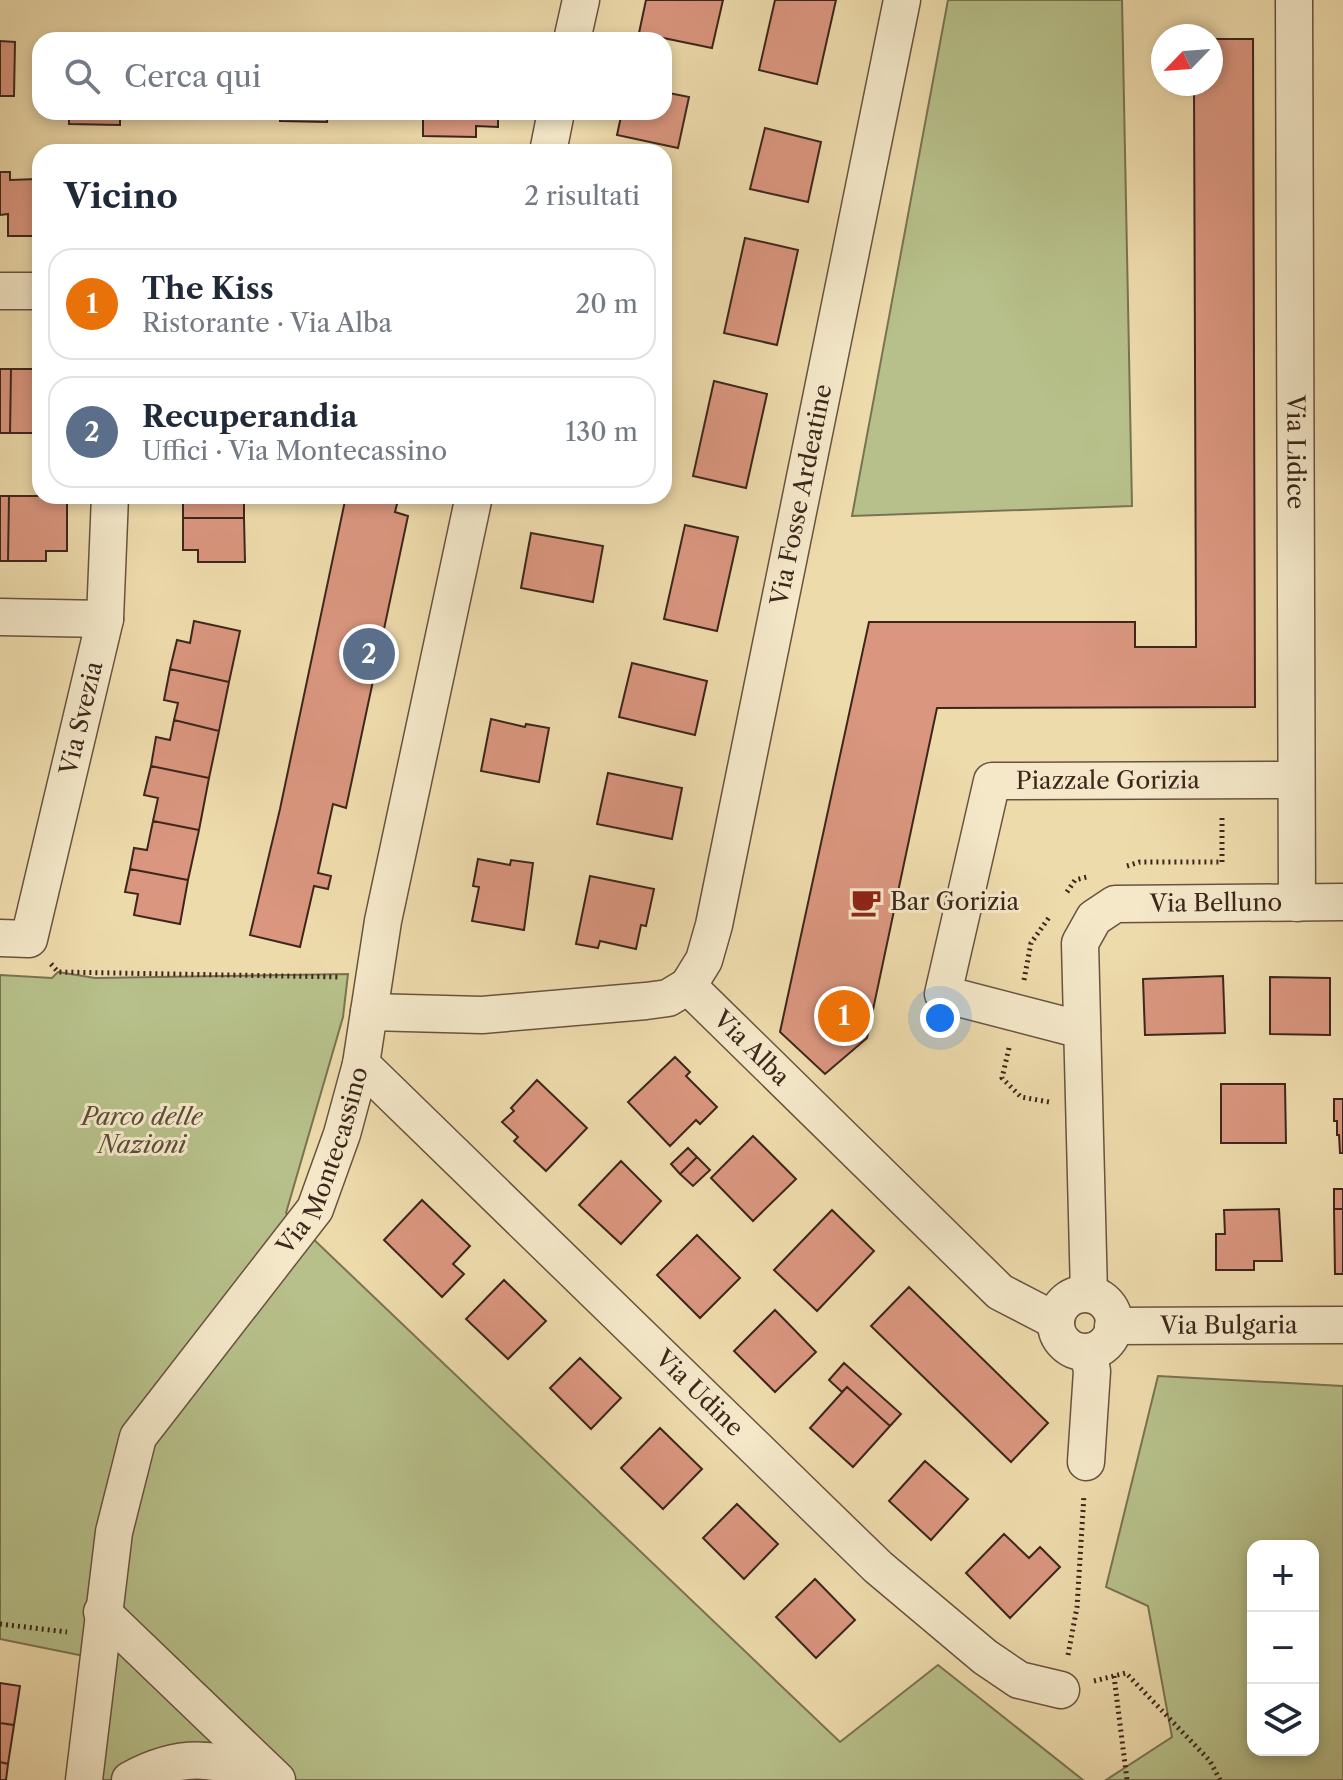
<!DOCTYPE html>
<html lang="it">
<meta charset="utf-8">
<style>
:root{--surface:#fff;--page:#f6f6f7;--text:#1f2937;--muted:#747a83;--line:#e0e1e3;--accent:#1a73e8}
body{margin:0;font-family:"Libre Caslon Text",serif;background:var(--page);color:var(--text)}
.controls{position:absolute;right:24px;bottom:24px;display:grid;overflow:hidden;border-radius:16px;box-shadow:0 4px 12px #0003}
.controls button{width:72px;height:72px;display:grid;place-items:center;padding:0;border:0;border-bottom:2px solid var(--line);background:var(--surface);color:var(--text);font:40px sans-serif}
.compass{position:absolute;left:1151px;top:24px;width:72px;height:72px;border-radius:50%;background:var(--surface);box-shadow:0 4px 12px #0003;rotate:245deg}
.you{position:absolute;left:940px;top:1018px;width:28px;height:28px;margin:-20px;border:6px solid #fff;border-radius:50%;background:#1a73e8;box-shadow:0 0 0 12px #1a73e833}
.badge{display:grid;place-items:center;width:52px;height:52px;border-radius:50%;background:var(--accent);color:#fff;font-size:26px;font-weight:700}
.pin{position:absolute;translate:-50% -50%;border:4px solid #fff;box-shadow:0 2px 8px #0006}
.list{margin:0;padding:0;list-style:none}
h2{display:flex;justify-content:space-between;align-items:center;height:104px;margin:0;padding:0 32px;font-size:34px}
h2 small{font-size:26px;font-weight:400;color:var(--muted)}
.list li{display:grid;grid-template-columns:52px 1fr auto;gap:24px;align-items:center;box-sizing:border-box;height:112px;margin:0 16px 16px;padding:0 16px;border:2px solid var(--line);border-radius:24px}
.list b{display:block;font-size:30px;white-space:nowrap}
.list p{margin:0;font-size:26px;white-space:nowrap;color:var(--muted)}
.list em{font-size:26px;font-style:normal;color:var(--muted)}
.icon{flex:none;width:44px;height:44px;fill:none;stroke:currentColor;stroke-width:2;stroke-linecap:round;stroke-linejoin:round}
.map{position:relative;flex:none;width:1343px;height:1780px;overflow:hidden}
.search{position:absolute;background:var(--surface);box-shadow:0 4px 12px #0003;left:32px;top:32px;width:640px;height:88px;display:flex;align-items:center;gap:20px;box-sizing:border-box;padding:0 28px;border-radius:24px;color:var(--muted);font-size:30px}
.panel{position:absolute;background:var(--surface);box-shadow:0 4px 12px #0003;left:32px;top:144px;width:640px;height:360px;border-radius:24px}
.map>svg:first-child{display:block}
.green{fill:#b7c08a;stroke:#7a7353;stroke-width:2;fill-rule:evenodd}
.building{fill:#da967f;stroke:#3d261c;stroke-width:2}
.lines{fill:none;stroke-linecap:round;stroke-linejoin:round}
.street-casing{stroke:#695340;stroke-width:39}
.path{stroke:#3d261c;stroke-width:5;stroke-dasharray:2 4;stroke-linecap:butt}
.street{stroke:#f4e8c9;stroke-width:36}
.labels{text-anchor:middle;stroke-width:6;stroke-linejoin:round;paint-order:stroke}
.street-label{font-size:24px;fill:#3d261c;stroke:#f4e8c9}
.poi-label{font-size:24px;fill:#3d261c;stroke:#f4e8c9;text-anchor:start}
.park-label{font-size:24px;font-style:italic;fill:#5c4c38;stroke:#f4e8c9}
</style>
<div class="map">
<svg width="1343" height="1780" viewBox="0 0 1343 1780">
<rect width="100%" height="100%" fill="#eedbac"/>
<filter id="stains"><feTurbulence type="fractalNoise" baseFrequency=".0025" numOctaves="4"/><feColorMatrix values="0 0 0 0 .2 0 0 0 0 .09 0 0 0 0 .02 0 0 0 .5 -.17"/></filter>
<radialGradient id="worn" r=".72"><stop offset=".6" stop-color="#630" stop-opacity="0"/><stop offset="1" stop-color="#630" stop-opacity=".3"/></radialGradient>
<path class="green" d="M948,0H1122L1132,506L852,516Z
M58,972L95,978L348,974L343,1017L286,1213L840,1742L938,1665L1083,1780H73L89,1657L0,1639V975L52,978Z
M1158,1376L1343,1386V1780H1106L1172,1737L1148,1606L1106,1587ZM1313,1546V1750H1253V1546Z"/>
<path class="building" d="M646,0H723L712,48L639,33Z
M775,0H836L817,84L759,70Z
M1211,39H1253L1255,707L937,708L867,1038L825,1074L780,1032L869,622H1135V647H1196L1194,84H1211Z
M0,41L15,42L14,96H0Z
M664,92L689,97L678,148L617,135L622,112H664Z
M69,112H120V125L69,124Z
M280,112H328L327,122L280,121Z
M423,112H498V127L476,126V137L423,136Z
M765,128L821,142L808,202L750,189Z
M0,172H10V180L37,179L38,236H8V214L0,215Z
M37,179L40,180V236H38Z
M664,224L671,226L664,258Z
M745,238L798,250L777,345L724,333Z
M0,369H11L10,433H0Z
M11,369H40V433H10Z
M714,381L767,394L746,488L693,476Z
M0,496H9L8,561H0Z
M9,496H67V551H46V561H8Z
M183,496H244V518H183Z
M346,496H399L395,512L408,516L346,808L333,804L318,873L331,876L328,889L314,886L300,947L250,935L280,809Z
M183,518H244L245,562H198V550H183Z
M685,525L738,537L717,631L664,619Z
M531,533L603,546L593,602L521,588Z
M194,621L240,631L229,682L170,669L177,640L190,643Z
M632,663L707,681L695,735L619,717Z
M170,669L229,682L219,731L174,720L178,703L164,700Z
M491,719L525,727L526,724L549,728L539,782L481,771Z
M174,720L219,731L209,778L151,766L156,737L170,740Z
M151,766L209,778L199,830L153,821L158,798L144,795Z
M608,773L682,788L672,839L597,824Z
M153,821L199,830L188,880L130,869L134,848L147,850Z
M478,859L510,865L511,860L533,863L524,930L472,921L479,887L473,886Z
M130,869L188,880L180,924L134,915L138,894L125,892Z
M590,876L654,889L646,926L641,925L636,949L600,941L598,948L576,944Z
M1223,976L1225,1033L1145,1035L1143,979Z
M1270,977L1330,978V1035L1270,1034Z
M675,1057L690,1072L686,1076L717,1107L700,1124L696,1120L670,1146L628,1102Z
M537,1080L587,1128L546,1171L514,1141L518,1137L502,1122L514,1111L511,1108Z
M1221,1084H1285L1286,1143H1221Z
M1334,1099H1343V1153H1340L1339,1135H1337V1121H1334Z
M753,1136L796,1179L753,1221L711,1178Z
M688,1148L697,1157L680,1174L671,1164Z
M697,1157L710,1170L693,1186L680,1174Z
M621,1161L661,1201L621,1244L579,1205Z
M1334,1189H1343V1209H1334Z
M422,1200L470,1246L453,1264L464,1274L442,1297L384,1240Z
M1279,1209L1282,1261H1254V1270H1216V1234H1225L1224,1210Z
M1334,1209H1343V1274H1335Z
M832,1210L874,1251L817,1311L774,1270Z
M697,1235L740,1278L700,1318L657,1275Z
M504,1280L546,1321L508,1359L466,1319Z
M909,1287L1048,1423L1011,1462L871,1326Z
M775,1310L816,1352L775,1392L734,1351Z
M580,1358L621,1398L591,1429L550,1388Z
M844,1363L901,1414L890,1426L847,1387L842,1392L829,1380Z
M847,1387L890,1426L853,1467L810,1428Z
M660,1428L702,1469L663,1509L621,1468Z
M925,1461L968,1499L931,1540L889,1501Z
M737,1504L778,1544L744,1579L703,1538Z
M1004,1534L1029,1558L1040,1547L1060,1567L1010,1618L966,1573Z
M815,1579L855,1620L816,1658L776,1617Z
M0,1683L20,1686L14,1725L0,1723Z
M0,1723L14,1725L8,1764L0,1762Z
M0,1762L8,1764L6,1780H0Z"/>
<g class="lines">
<g class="street-casing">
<g id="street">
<path id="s1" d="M1294,0L1297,903"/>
<path d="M572,40L581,0"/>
<path d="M548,152L556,112"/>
<path d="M0,291H40"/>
<path d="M0,617L105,619"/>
<path id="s2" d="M0,938L29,939L105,619L110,496"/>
<path id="s3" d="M688,986L704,960L714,925L902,0"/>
<path id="s4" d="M369,1012L482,1015L646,1001L668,998L688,986L1000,1292L1056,1321"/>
<path id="s5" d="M1082,1030L943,994L992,781L1296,780"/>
<path id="s6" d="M361,1064L878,1567L985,1657L1019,1680L1061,1690"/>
<path id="s7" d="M1089,1294L1080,943L1094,918L1115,904L1343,902"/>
<circle cx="1085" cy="1323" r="29"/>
<path id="s8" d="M1113,1326L1343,1325"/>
<path d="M1086,1462L1092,1371L1088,1352"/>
<path d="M102,1612L277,1780"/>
<path id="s9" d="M84,1780L114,1532L138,1437L315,1209L342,1134L361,1064L383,921L474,496"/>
<path d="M130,1780C177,1754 217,1754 263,1780"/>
</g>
</g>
<path class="path" d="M1222,862V816
M1127,866L1140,862H1222
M1067,892L1075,880L1087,877
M51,964L58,972L341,977
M1024,980L1031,943L1050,916
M1009,1048L1002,1078L1021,1097L1049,1102
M0,1624L67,1632
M1068,1655L1077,1607L1084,1495
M1114,1676L1127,1780
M1094,1681L1126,1673L1210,1761L1220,1780"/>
<use href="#street" class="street"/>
</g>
<defs>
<g id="cafe-bare" transform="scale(2.4)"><path d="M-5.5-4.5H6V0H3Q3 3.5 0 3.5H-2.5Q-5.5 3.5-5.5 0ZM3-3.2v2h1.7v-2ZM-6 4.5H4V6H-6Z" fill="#8f2418" stroke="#f4e8c9" stroke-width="2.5" paint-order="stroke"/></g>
</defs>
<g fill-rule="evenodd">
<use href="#cafe-bare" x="866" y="902"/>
</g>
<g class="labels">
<g class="street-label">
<text dy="8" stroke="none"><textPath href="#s1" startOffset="452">Via Lidice</textPath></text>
<text dy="8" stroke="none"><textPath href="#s3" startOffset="506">Via Fosse Ardeatine</textPath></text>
<text dy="8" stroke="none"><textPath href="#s2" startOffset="256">Via Svezia</textPath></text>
<text dy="8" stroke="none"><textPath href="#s5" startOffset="478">Piazzale Gorizia</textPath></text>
<text dy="8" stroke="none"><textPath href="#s7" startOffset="506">Via Belluno</textPath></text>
<text dy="8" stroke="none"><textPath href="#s4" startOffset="412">Via Alba</textPath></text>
<text dy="8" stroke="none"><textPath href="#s9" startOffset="684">Via Montecassino</textPath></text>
<text dy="8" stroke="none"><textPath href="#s8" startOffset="116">Via Bulgaria</textPath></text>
<text dy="8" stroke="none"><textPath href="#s6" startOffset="472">Via Udine</textPath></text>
</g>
<g class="poi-label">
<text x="890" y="910">Bar Gorizia</text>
</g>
<g class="park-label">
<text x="142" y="1125">Parco delle<tspan x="142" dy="28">Nazioni</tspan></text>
</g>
</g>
<rect width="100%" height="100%" filter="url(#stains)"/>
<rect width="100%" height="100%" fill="url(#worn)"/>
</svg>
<div class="controls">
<button>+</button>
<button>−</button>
<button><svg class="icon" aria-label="layers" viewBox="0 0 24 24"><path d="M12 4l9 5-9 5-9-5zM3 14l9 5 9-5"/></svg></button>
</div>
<svg class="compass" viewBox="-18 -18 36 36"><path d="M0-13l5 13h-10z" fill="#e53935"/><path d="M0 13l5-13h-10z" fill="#747a83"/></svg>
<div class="you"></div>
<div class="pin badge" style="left:844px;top:1016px;background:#e8710a">1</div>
<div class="pin badge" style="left:369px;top:654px;background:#5c6f8a">2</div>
<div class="search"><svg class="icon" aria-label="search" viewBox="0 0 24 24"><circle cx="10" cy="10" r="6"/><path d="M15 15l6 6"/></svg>Cerca qui</div>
<section class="panel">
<h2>Vicino<small>2 risultati</small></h2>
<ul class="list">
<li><span class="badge" style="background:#e8710a">1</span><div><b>The Kiss</b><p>Ristorante · Via Alba</p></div><em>20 m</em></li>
<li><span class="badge" style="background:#5c6f8a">2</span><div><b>Recuperandia</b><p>Uffici · Via Montecassino</p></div><em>130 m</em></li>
</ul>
</section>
</div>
